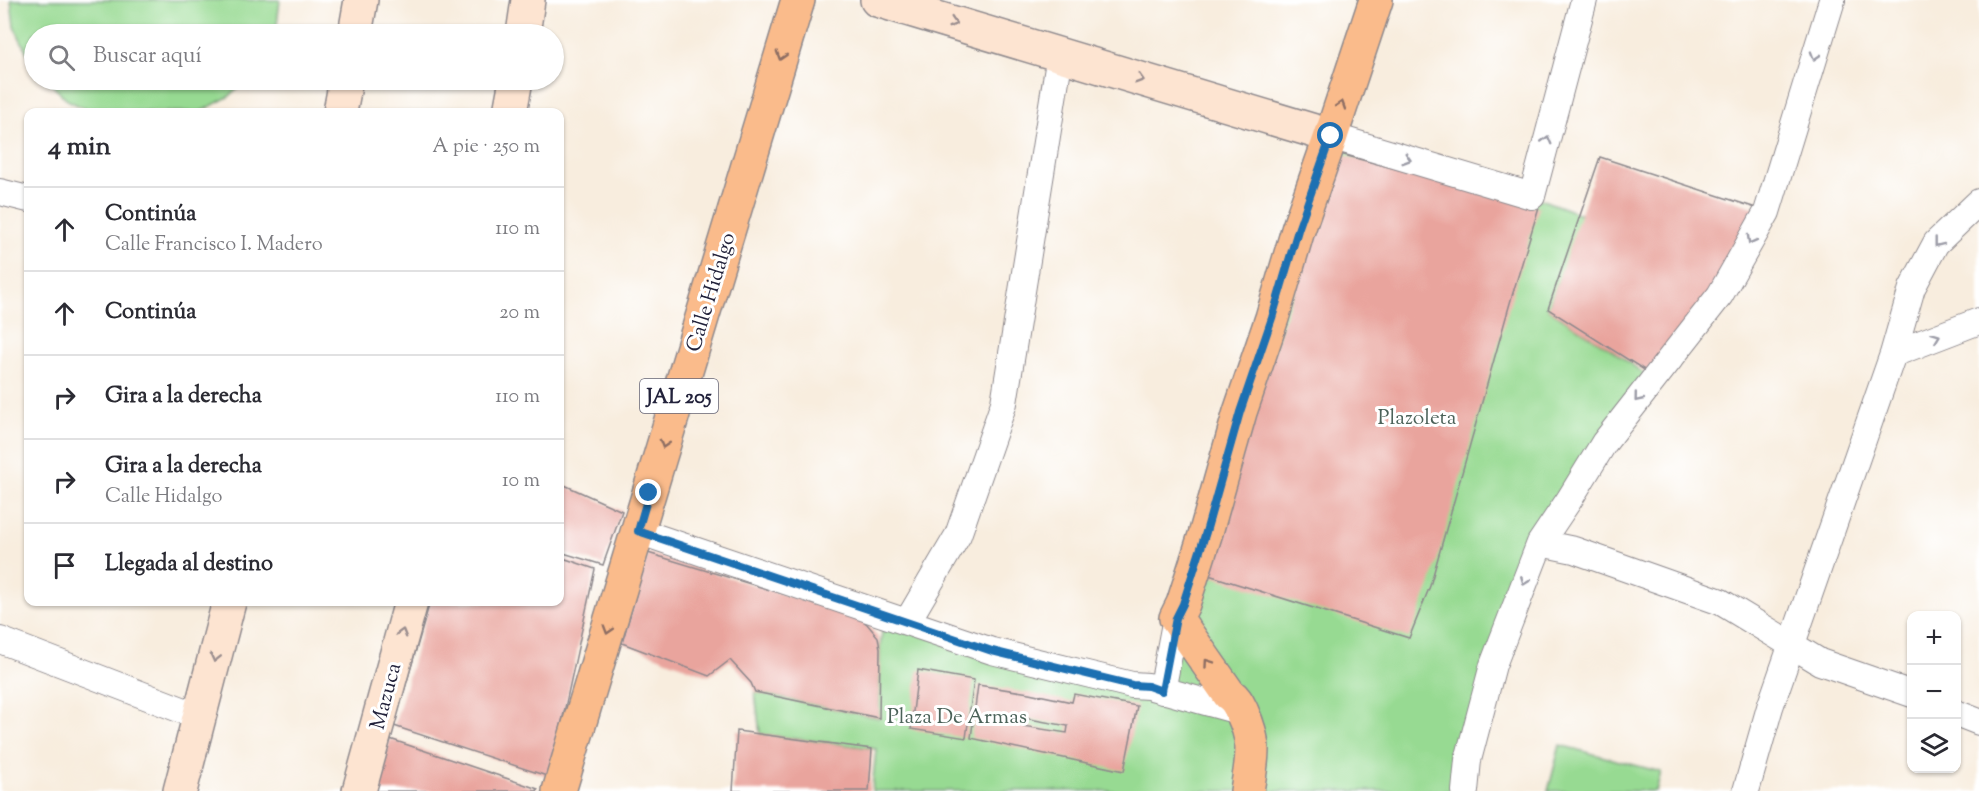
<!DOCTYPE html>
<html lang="es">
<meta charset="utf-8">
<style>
:root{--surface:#fff;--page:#f2f2f3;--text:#2b2b33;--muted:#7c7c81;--line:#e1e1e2}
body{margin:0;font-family:"Sorts Mill Goudy",serif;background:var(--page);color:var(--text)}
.controls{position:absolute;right:18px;bottom:18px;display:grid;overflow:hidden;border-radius:12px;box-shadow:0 2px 4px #0004}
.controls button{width:54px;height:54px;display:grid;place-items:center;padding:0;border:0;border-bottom:2px solid var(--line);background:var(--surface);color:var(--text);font:30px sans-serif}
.stop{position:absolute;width:18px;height:18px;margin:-14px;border:4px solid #1f6fb2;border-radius:50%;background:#fff}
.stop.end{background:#1f6fb2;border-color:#fff;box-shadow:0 2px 6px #0008}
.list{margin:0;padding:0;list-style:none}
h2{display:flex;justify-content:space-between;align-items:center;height:78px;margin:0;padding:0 24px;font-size:26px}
h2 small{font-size:20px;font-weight:400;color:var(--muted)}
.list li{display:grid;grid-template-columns:39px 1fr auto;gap:18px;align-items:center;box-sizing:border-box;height:84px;padding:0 24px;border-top:2px solid var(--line)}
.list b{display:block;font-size:22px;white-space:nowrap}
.list p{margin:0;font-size:20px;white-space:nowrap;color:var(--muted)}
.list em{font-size:20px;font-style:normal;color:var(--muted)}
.icon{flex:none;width:33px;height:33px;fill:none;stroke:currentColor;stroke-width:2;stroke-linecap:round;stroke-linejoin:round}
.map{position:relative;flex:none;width:1979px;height:791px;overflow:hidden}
.search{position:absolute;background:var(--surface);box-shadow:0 2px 4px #0004;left:24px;top:24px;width:540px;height:66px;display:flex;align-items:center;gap:15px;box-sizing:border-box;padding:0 21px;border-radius:33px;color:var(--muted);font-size:22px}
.panel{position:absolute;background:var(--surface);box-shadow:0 2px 4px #0004;left:24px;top:108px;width:540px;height:498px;border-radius:12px}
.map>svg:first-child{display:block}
.green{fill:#97da92;stroke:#5c7e66;stroke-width:1.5}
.building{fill:#e9a49d;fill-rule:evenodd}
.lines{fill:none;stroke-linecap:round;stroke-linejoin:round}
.street-casing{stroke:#8d888c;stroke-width:28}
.secondary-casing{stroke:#8d888c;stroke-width:36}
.primary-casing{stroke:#8d888c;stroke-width:36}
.street{stroke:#fff;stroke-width:26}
.secondary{stroke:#fde4d1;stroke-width:33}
.primary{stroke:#fabb8b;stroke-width:33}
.oneway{stroke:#9a8d8e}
.oneway2{stroke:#8e6e63}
.oneway3{stroke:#9c9ca7}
.route{stroke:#1f6fb2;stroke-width:8}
.labels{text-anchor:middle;stroke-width:6;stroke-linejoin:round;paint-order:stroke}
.shield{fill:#fff;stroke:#646476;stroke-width:1.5}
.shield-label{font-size:20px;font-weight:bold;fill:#22223b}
.street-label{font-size:21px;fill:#22223b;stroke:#fff}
.park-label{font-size:21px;fill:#4b6259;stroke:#fff}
</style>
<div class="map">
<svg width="1979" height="791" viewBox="0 0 1979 791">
<rect width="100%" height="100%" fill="#fff"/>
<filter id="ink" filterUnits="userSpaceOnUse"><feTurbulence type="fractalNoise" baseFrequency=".0167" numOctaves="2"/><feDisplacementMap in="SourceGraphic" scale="12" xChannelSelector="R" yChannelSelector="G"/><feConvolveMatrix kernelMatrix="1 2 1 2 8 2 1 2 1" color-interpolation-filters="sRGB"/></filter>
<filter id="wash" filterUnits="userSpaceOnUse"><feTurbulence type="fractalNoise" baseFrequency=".008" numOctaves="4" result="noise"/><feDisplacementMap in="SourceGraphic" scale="24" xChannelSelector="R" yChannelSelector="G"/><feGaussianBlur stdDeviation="1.35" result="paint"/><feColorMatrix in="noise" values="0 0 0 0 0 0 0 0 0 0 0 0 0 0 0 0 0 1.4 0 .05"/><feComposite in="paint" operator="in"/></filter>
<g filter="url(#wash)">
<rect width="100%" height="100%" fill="#f8edde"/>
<path class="green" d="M11,0H280L277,24L273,34H34V67L14,26Z
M47,80H245L230,96L200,112H92L67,100Z
M1331,136L1532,196L1583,215L1548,309L1609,348L1647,376L1536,541L1453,791H872L876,749L760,734L755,692L879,718L880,649L884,614L1148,686L1176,618Z
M1560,745L1661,772L1656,791H1548Z"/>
<g id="blocks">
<path class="building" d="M1340,154L1539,207L1512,296L1430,586L1409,638L1199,572Z
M1600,157L1756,208L1714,292L1649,373L1548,309Z
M560,483L622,511L603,565L560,552Z
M648,553L856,616L867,624L878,637L880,649L879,718L755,692L751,683L730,660L709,676L622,643Z
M560,557L595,569L550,777L394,726L430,602H560Z
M918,670L974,680L966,738L911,729Z
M978,685L1029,693L1072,702L1074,694L1137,706L1124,771L971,738ZM1024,718L1068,726L1067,733L1022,726Z
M737,731L872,749L869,791H733Z
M390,739L538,789L537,791H376Z"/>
</g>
</g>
<g filter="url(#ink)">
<use href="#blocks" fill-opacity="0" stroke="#8d888c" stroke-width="1.5"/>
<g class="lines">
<g class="street-casing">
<path id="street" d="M1331,136L1532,196L1584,0
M0,192L28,199
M1893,354L1979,321
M638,531L992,651L1132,685L1148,686L1242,712
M1540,543L1574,550L1721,602L1820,662L1912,694
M907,622L958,535L1004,403L1060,55
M0,640L200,717
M1162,691L1176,618
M1956,713L1979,722
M1465,791L1468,760L1493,665L1540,543L1569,500L1604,443L1720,295L1767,212L1832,0
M1746,791L1770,707L1893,354L1912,288L1936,243L1979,202"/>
</g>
<g class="secondary-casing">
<path id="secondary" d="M877,0L1331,136
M355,34L361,0
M523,34L528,0
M340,112L346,80
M510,112L516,80
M180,791L229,602
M359,791L411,602"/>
</g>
<g class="primary-casing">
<path id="primary" d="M559,791L798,0
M1247,791C1252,757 1257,745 1242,712C1238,704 1237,700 1229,694L1176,618L1183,604L1206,532L1240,412L1272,318L1298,230L1331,136L1376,0"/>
</g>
<use href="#street" class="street"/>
<use href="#secondary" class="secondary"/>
<use href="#primary" class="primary"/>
</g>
<defs><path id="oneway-chevron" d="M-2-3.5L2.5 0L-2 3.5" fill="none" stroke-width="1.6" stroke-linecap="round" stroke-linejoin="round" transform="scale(1.5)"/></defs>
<g class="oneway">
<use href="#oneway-chevron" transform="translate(953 23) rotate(17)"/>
<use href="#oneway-chevron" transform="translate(1140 79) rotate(17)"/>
<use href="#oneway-chevron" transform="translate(402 633) rotate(-74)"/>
<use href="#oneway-chevron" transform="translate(215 658) rotate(104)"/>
</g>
<g class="oneway2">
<use href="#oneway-chevron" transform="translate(781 56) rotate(107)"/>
<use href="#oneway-chevron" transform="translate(1341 105) rotate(-72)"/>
<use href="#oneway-chevron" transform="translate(664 444) rotate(107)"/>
<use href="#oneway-chevron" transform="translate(608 630) rotate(107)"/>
<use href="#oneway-chevron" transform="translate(1208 663) rotate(-125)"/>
</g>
<g class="oneway3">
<use href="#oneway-chevron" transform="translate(1815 56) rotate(107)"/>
<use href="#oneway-chevron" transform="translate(1547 140) rotate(-75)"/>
<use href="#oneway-chevron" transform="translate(1407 159) rotate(17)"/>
<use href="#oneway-chevron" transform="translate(1751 240) rotate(119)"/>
<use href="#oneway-chevron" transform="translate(1938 243) rotate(128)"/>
<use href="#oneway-chevron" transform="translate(1936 337) rotate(-21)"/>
<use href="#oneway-chevron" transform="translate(1638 398) rotate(129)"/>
<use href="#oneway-chevron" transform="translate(1525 581) rotate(111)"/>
</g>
</g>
<g class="lines" filter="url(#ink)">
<path class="route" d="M649,493L638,531L992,651L1132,685L1148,686L1162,691L1176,618L1183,604L1206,532L1240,412L1272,318L1298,230L1331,136"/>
</g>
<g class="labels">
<rect class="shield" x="640" y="379" width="78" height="34" rx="4.5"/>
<g class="shield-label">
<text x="679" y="403">JAL 205</text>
</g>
<g class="street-label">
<text transform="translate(710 292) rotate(-73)" y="7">Calle Hidalgo</text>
<text transform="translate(385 696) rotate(-75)" y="7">Mazuca</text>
</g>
<g class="park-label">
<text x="1417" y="424">Plazoleta</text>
<text x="957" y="723">Plaza De Armas</text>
</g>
</g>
</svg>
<div class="controls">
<button>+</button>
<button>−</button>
<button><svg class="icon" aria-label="layers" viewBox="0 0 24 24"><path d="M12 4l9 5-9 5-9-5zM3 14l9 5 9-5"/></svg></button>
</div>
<div class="stop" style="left:1331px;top:136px"></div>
<div class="stop end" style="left:649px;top:493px"></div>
<div class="search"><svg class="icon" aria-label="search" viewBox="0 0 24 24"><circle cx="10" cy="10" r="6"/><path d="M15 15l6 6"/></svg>Buscar aquí</div>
<section class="panel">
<h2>4 min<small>A pie · 250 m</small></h2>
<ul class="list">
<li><svg class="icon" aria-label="ahead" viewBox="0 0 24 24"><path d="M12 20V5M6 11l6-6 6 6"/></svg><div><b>Continúa</b><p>Calle Francisco I. Madero</p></div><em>110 m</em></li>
<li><svg class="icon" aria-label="ahead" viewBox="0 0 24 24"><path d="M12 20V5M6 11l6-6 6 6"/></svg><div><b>Continúa</b></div><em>20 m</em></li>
<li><svg class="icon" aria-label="right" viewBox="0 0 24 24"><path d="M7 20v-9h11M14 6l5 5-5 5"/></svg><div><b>Gira a la derecha</b></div><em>110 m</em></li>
<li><svg class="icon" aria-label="right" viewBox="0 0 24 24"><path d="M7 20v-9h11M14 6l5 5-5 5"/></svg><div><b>Gira a la derecha</b><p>Calle Hidalgo</p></div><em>10 m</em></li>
<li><svg class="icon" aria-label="arrive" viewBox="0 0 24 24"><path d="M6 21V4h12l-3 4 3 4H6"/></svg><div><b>Llegada al destino</b></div></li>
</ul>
</section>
</div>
